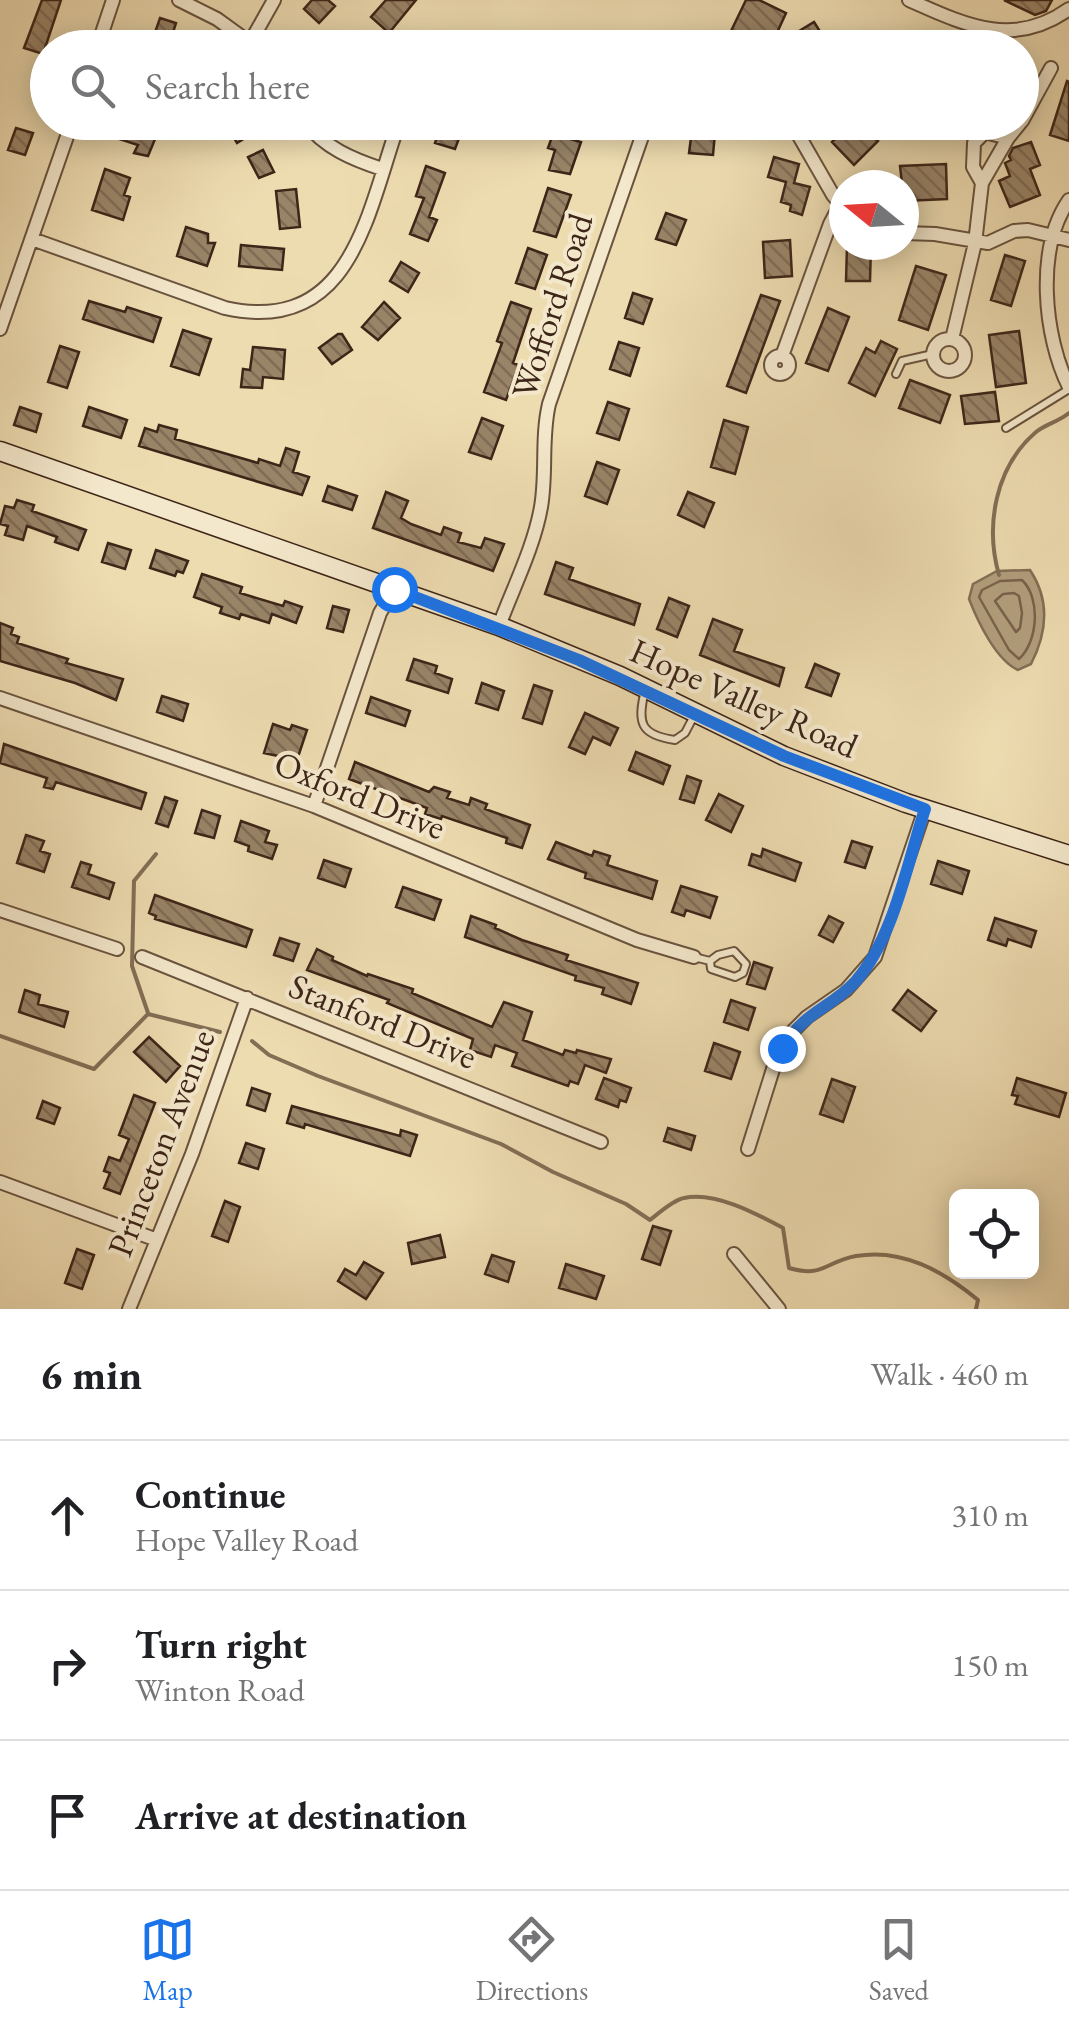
<!DOCTYPE html>
<meta charset="utf-8">
<style>
:root{--surface:#fff;--page:#f2f2f2;--text:#202124;--muted:#757577;--line:#e0e0e0;--accent:#1a73e8}
body{margin:0;font-family:"EB Garamond",serif;background:var(--page);color:var(--text)}
.controls{position:absolute;right:30px;bottom:30px;display:grid;overflow:hidden;border-radius:15px;box-shadow:0 5px 25px #0003}
.controls button{width:90px;height:90px;display:grid;place-items:center;padding:0;border:0;border-bottom:2px solid var(--line);background:var(--surface);color:var(--text);font:50px sans-serif}
.compass{position:absolute;left:829px;top:170px;width:90px;height:90px;border-radius:50%;background:var(--surface);box-shadow:0 5px 25px #0003;rotate:288deg}
.stop{position:absolute;width:30px;height:30px;margin:-22px;border:8px solid #1a73e8;border-radius:50%;background:#fff}
.stop.end{background:#1a73e8;border-color:#fff;box-shadow:0 2px 10px #0008}
.list{margin:0;padding:0;list-style:none}
h2{display:flex;justify-content:space-between;align-items:center;height:130px;margin:0;padding:0 40px;font-size:42px}
h2 small{font-size:32px;font-weight:400;color:var(--muted)}
.list li{display:grid;grid-template-columns:65px 1fr auto;gap:30px;align-items:center;box-sizing:border-box;height:150px;padding:0 40px;border-top:2px solid var(--line)}
.list b{display:block;font-size:38px;white-space:nowrap}
.list p{margin:0;font-size:32px;white-space:nowrap;color:var(--muted)}
.list em{font-size:32px;font-style:normal;color:var(--muted)}
.icon{flex:none;width:55px;height:55px;fill:none;stroke:currentColor;stroke-width:2;stroke-linecap:round;stroke-linejoin:round}
.map{position:relative;flex:none;width:1069px;height:1309px;overflow:hidden}
.search{position:absolute;background:var(--surface);box-shadow:0 5px 25px #0003;left:30px;right:30px;top:30px;height:110px;display:flex;align-items:center;gap:25px;box-sizing:border-box;padding:0 35px;border-radius:55px;color:var(--muted);font-size:38px}
.sheet{height:580px;background:var(--surface)}
nav{display:flex;justify-content:space-around;align-items:center;box-sizing:border-box;height:140px;border-top:2px solid var(--line);background:var(--surface);font-size:28px;color:var(--muted)}
nav a{display:grid;justify-items:center;gap:5px}
nav .on{color:var(--accent)}
.map>svg:first-child{display:block}
.water{fill:#b29e7d;stroke:#836e55;stroke-width:2.5}
.lines{fill:none;stroke-linecap:round;stroke-linejoin:round}
.shore{stroke:#78624a;stroke-width:2.5}
.stream{stroke:#836e55;stroke-width:4}
.building{fill:url(#building-back-hatch);stroke:#3d2518;stroke-width:2.5}
.lane-casing{stroke:#69533e;stroke-width:10}
.street-casing{stroke:#69533e;stroke-width:16}
.secondary-casing{stroke:#3d2518;stroke-width:21}
.lane{stroke:#f4e8cc;stroke-width:6}
.street{stroke:#f4e8cc;stroke-width:12}
.secondary{stroke:#f4e8cc;stroke-width:18}
.route{stroke:#1a73e8;stroke-width:12}
.labels{text-anchor:middle;stroke-width:8;stroke-linejoin:round;paint-order:stroke}
.street-label{font-size:35px;fill:#3d2518;stroke:#f4e8cc}
</style>
<div class="map">
<svg width="1069" height="1309" viewBox="0 0 1069 1309">
<defs>
<pattern id="building-back-hatch" width="6" height="6" patternUnits="userSpaceOnUse" patternTransform="scale(2.5)"><rect width="6" height="6" fill="#998468"/><path d="M-1 5l2 2M0 0l6 6M5-1l2 2" fill="none" stroke="#7e6c55"/></pattern>
</defs>
<rect width="100%" height="100%" fill="#eedcb1"/>
<filter id="stains"><feTurbulence type="fractalNoise" baseFrequency=".002" numOctaves="4"/><feColorMatrix values="0 0 0 0 .2 0 0 0 0 .09 0 0 0 0 .02 0 0 0 .5 -.17"/></filter>
<radialGradient id="worn" r=".72"><stop offset=".6" stop-color="#630" stop-opacity="0"/><stop offset="1" stop-color="#630" stop-opacity=".3"/></radialGradient>
<path class="water" d="M1030,570C1050,600 1047,633 1031,664L1018,670C996,660 978,622 969,599L973,584L997,571Z"/>
<g class="lines">
<path class="shore" d="M1022,580C1041,598 1038,642 1019,659L1009,650L979,597L982,590L1000,581Z
M1014,593L1019,596L1022,613L1020,628L1016,632L995,601L1003,594Z"/>
<path class="stream" d="M999,575C985,526 995,467 1036,432C1046,424 1058,422 1069,413
M148,1013L132,966L134,881L156,854
M0,1036L94,1069L148,1014L220,1032
M252,1041L269,1055L318,1076L501,1144L553,1172L626,1204L650,1220C659,1213 673,1200 684,1198C715,1191 757,1214 783,1228L789,1268C824,1278 824,1262 856,1256C902,1248 943,1271 978,1300L976,1309"/>
</g>
<path class="building" d="M42,0H61L43,54L24,48Z
M312,0H328L335,6L319,23L304,9Z
M386,0H416L389,33L371,17Z
M746,0H759L786,13L770,48L731,31Z
M1004,0H1052L1046,11L1035,15Z
M160,18L176,23L168,48L151,44Z
M814,22L826,41L834,36L841,48H805L796,33Z
M1067,81L1069,82V141L1050,135Z
M129,122H162L148,156L134,153L138,145L116,138L119,124L127,127Z
M225,122H247L253,133L237,143Z
M443,122L464,125L455,149L435,143Z
M693,122H716L713,155L689,153Z
M852,122H859L878,141L854,165L832,142Z
M16,128L33,133L25,155L8,150Z
M553,134L581,142L570,174L549,170L555,150L548,148Z
M1031,142L1040,165L1030,169L1040,195L1010,207L999,181L1010,176L1005,163L1011,160L1009,156L1013,148Z
M263,150L274,172L259,178L248,157Z
M774,157L799,164L794,183L810,187L802,215L790,211L791,205L781,202L786,182L768,177Z
M946,164L947,199L904,201L900,166Z
M426,166L445,173L429,217L437,220L428,241L410,234L424,198L416,196Z
M105,169L130,178L124,195L130,197L123,220L92,210Z
M548,188L571,195L556,237L534,231Z
M296,189L300,227L280,229L276,191Z
M666,213L686,220L676,245L656,239Z
M186,227L208,234V243H215L207,266L177,256Z
M790,240L792,276L765,278L763,242Z
M241,245L284,249L282,270L239,266Z
M847,246H871L870,281H846Z
M528,248L547,255L535,289L516,283Z
M1005,255L1025,261L1011,306L991,300Z
M401,262L419,273L408,292L390,281Z
M916,266L946,275L928,330L899,320Z
M633,293L652,299L643,324L625,318Z
M761,295L780,301L746,393L727,386Z
M89,301L125,312L127,307L161,318L153,342L83,319Z
M384,302L400,318L378,340L362,327Z
M511,302L531,309L513,363L519,365L506,400L484,392L502,343L497,341Z
M828,308L849,317L828,371L806,363Z
M183,330L211,339L199,375L171,366Z
M1019,331L1026,383L996,387L989,335Z
M338,334H342L352,350L332,364L319,348Z
M881,341L897,349L875,396L849,383L866,348L875,353Z
M619,342L639,348L630,376L610,369Z
M60,346L79,352L67,388L48,382Z
M253,347L285,350L283,379L263,377L262,388L241,387L243,369L250,370Z
M910,380L950,395L940,423L899,408Z
M995,392L999,421L965,424L961,396Z
M608,402L629,409L619,440L597,433Z
M20,407L41,414L36,432L14,425Z
M89,407L127,420L121,438L83,426Z
M482,418L503,426L491,459L469,452Z
M724,420L748,427L735,474L711,467Z
M159,425L177,430L175,439L258,463L259,459L280,466L286,448L299,452L293,472L309,477L302,495L139,446L145,428L157,432Z
M597,462L619,470L607,504L585,496Z
M328,486L357,496L352,510L323,501Z
M386,492L408,501L401,518L411,524L441,535L444,527L461,533L458,542L481,548L485,538L504,544L493,571L373,528Z
M688,492L714,503L704,527L678,515Z
M17,500L34,505L32,511L86,530L78,550L55,542L57,537L27,526L23,540L5,535L8,526L0,524L5,506L14,508Z
M108,543L131,550L125,569L102,562Z
M156,550L188,561L183,573L177,571L175,576L150,568Z
M556,562L573,568L569,579L640,604L634,625L545,594Z
M202,574L242,587L240,593L283,606L285,601L302,607L296,623L272,614L269,623L241,614L239,619L220,613L222,607L194,597Z
M669,598L689,606L677,637L657,629Z
M333,606L349,610L343,632L327,628Z
M713,619L742,630L734,651L784,668L779,686L700,655Z
M0,623L13,628L11,634L19,637L17,643L68,659L66,663L123,679L116,700L75,683L0,661Z
M414,659L437,666L435,673L452,679L448,693L407,680Z
M815,664L839,674L831,696L806,687Z
M482,683L504,691L498,710L476,703Z
M534,685L552,691L542,724L523,718Z
M162,696L188,704L183,721L157,712Z
M371,697L410,711L405,726L366,713Z
M585,713L618,728L610,745L593,737L585,754L569,747Z
M273,724L290,730L292,725L307,730L297,760L264,753Z
M4,744L146,793L141,809L56,782L53,789L44,787L47,778L0,763Z
M636,752L670,766L663,784L629,770Z
M355,762L429,792L434,787L450,792L447,798L469,805L471,798L487,804L485,809L530,825L522,848L506,843L507,838L442,816L441,819L425,814L427,808L349,779Z
M687,776L701,781L694,803L680,799Z
M719,794L743,806L731,832L706,820Z
M165,797L177,801L168,827L156,823Z
M202,810L220,816L214,838L195,833Z
M241,821L269,831L265,842L277,845L272,859L248,851L249,846L235,841Z
M26,835L44,841L40,851L50,854L44,872L17,863Z
M852,841L872,847L865,868L845,862Z
M556,842L592,856L594,851L610,856L607,865L657,881L652,899L585,878L586,873L548,859Z
M763,849L801,863L795,881L749,865L752,854L761,857Z
M324,860L351,869L345,887L318,878Z
M938,861L969,871L962,894L931,884Z
M81,862L91,865L88,874L114,883L109,899L72,887Z
M681,886L717,897L710,918L686,910L684,916L672,912Z
M403,887L441,900L434,920L396,907Z
M155,895L252,930L246,947L155,919L156,916L149,913Z
M471,916L496,925L495,928L522,940L568,955L566,960L638,983L631,1004L602,994L604,988L575,980L576,976L465,937Z
M829,916L843,923L833,942L819,935Z
M995,918L1036,931L1031,947L1008,939L1006,946L988,940Z
M280,938L299,944L293,961L274,955Z
M317,949L333,957L332,960L367,976L368,974L413,989L412,993L492,1027L504,1002L532,1012L523,1040L563,1055L565,1050L576,1053L577,1050L611,1059L606,1073L585,1065L578,1084L570,1081L568,1086L512,1066L517,1053L495,1045L491,1057L470,1050L473,1039L387,1003L389,1000L307,970Z
M754,962L772,968L765,989L747,984Z
M25,990L40,995L38,1004L68,1012L64,1027L19,1012Z
M908,990L936,1011L921,1031L893,1010Z
M731,1000L755,1008L748,1030L724,1022Z
M149,1037L180,1066L166,1082L134,1052Z
M714,1043L740,1052L731,1079L705,1071Z
M604,1078L631,1088L626,1102L620,1100L618,1107L596,1099Z
M1017,1078L1066,1093L1059,1117L1015,1104L1018,1096L1012,1095Z
M832,1079L855,1087L843,1122L820,1114Z
M252,1088L270,1094L265,1111L247,1105Z
M134,1095L155,1103L120,1194L104,1188L110,1173L104,1171L109,1157L120,1161L129,1139L119,1135Z
M43,1101L60,1108L54,1124L37,1118Z
M292,1106L400,1136L401,1130L417,1135L410,1156L305,1124L304,1128L287,1123Z
M668,1128L695,1136L691,1150L664,1141Z
M246,1143L264,1149L258,1169L239,1163Z
M225,1201L240,1207L228,1242L212,1236Z
M653,1226L671,1231L660,1265L642,1259Z
M440,1235L445,1257L412,1264L408,1243Z
M77,1249L94,1255L82,1289L65,1283Z
M492,1255L514,1262L508,1282L485,1274Z
M364,1262L383,1273L366,1299L338,1281L345,1269L356,1275Z
M566,1264L604,1276L596,1299L559,1288Z"/>
<g class="lines">
<g class="lane-casing">
<path id="lane" d="M896,374L902,361L933,354
M1006,428L1069,389
M645,690C637,723 640,735 675,740L685,733L695,714
M694,957L710,961L718,955L734,951L746,964L743,973L735,977L711,969L710,961"/>
</g>
<g class="street-casing">
<path id="street" d="M179,0L217,19L257,48
M909,0C965,25 1013,49 1069,9
M251,41L274,0
M97,48L113,0
M430,48L440,40
M672,48L674,42
M1022,121L1051,68
M305,122C325,148 352,159 382,169
M791,122L833,195L844,208
M982,183L973,167L974,143L985,132L1008,138
M1069,200C1035,249 1044,337 1069,387
M904,233L935,234L988,243L1014,231L1028,230L1069,240
M32,239L225,308C352,336 367,213 399,122
M0,329L72,122
M933 355a16 16 0 1 1 32 0a16 16 0 1 1-32 0Z
M952,339L975,243L982,183L1008,138L1021,122
M782,356L830,224L840,205
M771 365a9 9 0 1 1 18 0a9 9 0 1 1-18 0Z
M499,626C513,588 534,547 541,507C547,473 541,438 549,404L647,122
M0,698L314,806L637,940L694,957
M314,806L380,613L394,589
M0,910L117,949
M142,957L601,1142
M748,1149L774,1066L793,1031L807,1017L846,990L875,957L925,809
M0,1182L157,1240
M734,1254L779,1309
M129,1309L192,1154L247,998"/>
</g>
<g class="secondary-casing">
<path id="secondary" d="M0,451L499,626L620,676L784,756L906,803L1069,855"/>
</g>
<use href="#lane" class="lane"/>
<use href="#street" class="street"/>
<use href="#secondary" class="secondary"/>
</g>
<g class="lines">
<path class="route" d="M394,589L579,660L784,756L925,809C907,864 894,937 856,981C830,1009 806,1010 782,1048"/>
</g>
<g class="labels">
<g class="street-label">
<text transform="translate(552 306) rotate(-72)" y="12">Wofford Road</text>
<text transform="translate(744 698) rotate(24)" y="12">Hope Valley Road</text>
<text transform="translate(360 795) rotate(22)" y="12">Oxford Drive</text>
<text transform="translate(383 1021) rotate(22)" y="12">Stanford Drive</text>
<text transform="translate(161 1143) rotate(-69)" y="12">Princeton Avenue</text>
</g>
</g>
<rect width="100%" height="100%" filter="url(#stains)"/>
<rect width="100%" height="100%" fill="url(#worn)"/>
</svg>
<div class="controls">
<button><svg class="icon" aria-label="locate" viewBox="0 0 24 24"><circle cx="12" cy="12" r="6"/><path d="M12 2v4M12 18v4M2 12h4M18 12h4"/></svg></button>
</div>
<svg class="compass" viewBox="-18 -18 36 36"><path d="M0-13l5 13h-10z" fill="#e53935"/><path d="M0 13l5-13h-10z" fill="#757577"/></svg>
<div class="stop" style="left:394px;top:589px"></div>
<div class="stop end" style="left:782px;top:1048px"></div>
<div class="search"><svg class="icon" aria-label="search" viewBox="0 0 24 24"><circle cx="10" cy="10" r="6"/><path d="M15 15l6 6"/></svg>Search here</div>
</div>
<section class="sheet">
<h2>6 min<small>Walk · 460 m</small></h2>
<ul class="list">
<li><svg class="icon" aria-label="ahead" viewBox="0 0 24 24"><path d="M12 20V5M6 11l6-6 6 6"/></svg><div><b>Continue</b><p>Hope Valley Road</p></div><em>310 m</em></li>
<li><svg class="icon" aria-label="right" viewBox="0 0 24 24"><path d="M7 20v-9h11M14 6l5 5-5 5"/></svg><div><b>Turn right</b><p>Winton Road</p></div><em>150 m</em></li>
<li><svg class="icon" aria-label="arrive" viewBox="0 0 24 24"><path d="M6 21V4h12l-3 4 3 4H6"/></svg><div><b>Arrive at destination</b></div></li>
</ul>
</section>
<nav>
<a class="on"><svg class="icon" aria-label="map" viewBox="0 0 24 24"><path d="M3 6l6-2 6 2 6-2v14l-6 2-6-2-6 2zM9 4v14M15 6v14"/></svg>Map</a>
<a><svg class="icon" aria-label="directions" viewBox="0 0 24 24"><path d="M12 3l9 9-9 9-9-9zM9 14v-3h6M13 9l2 2-2 2"/></svg>Directions</a>
<a><svg class="icon" aria-label="saved" viewBox="0 0 24 24"><path d="M7 4h10v16l-5-4-5 4z"/></svg>Saved</a>
</nav>
